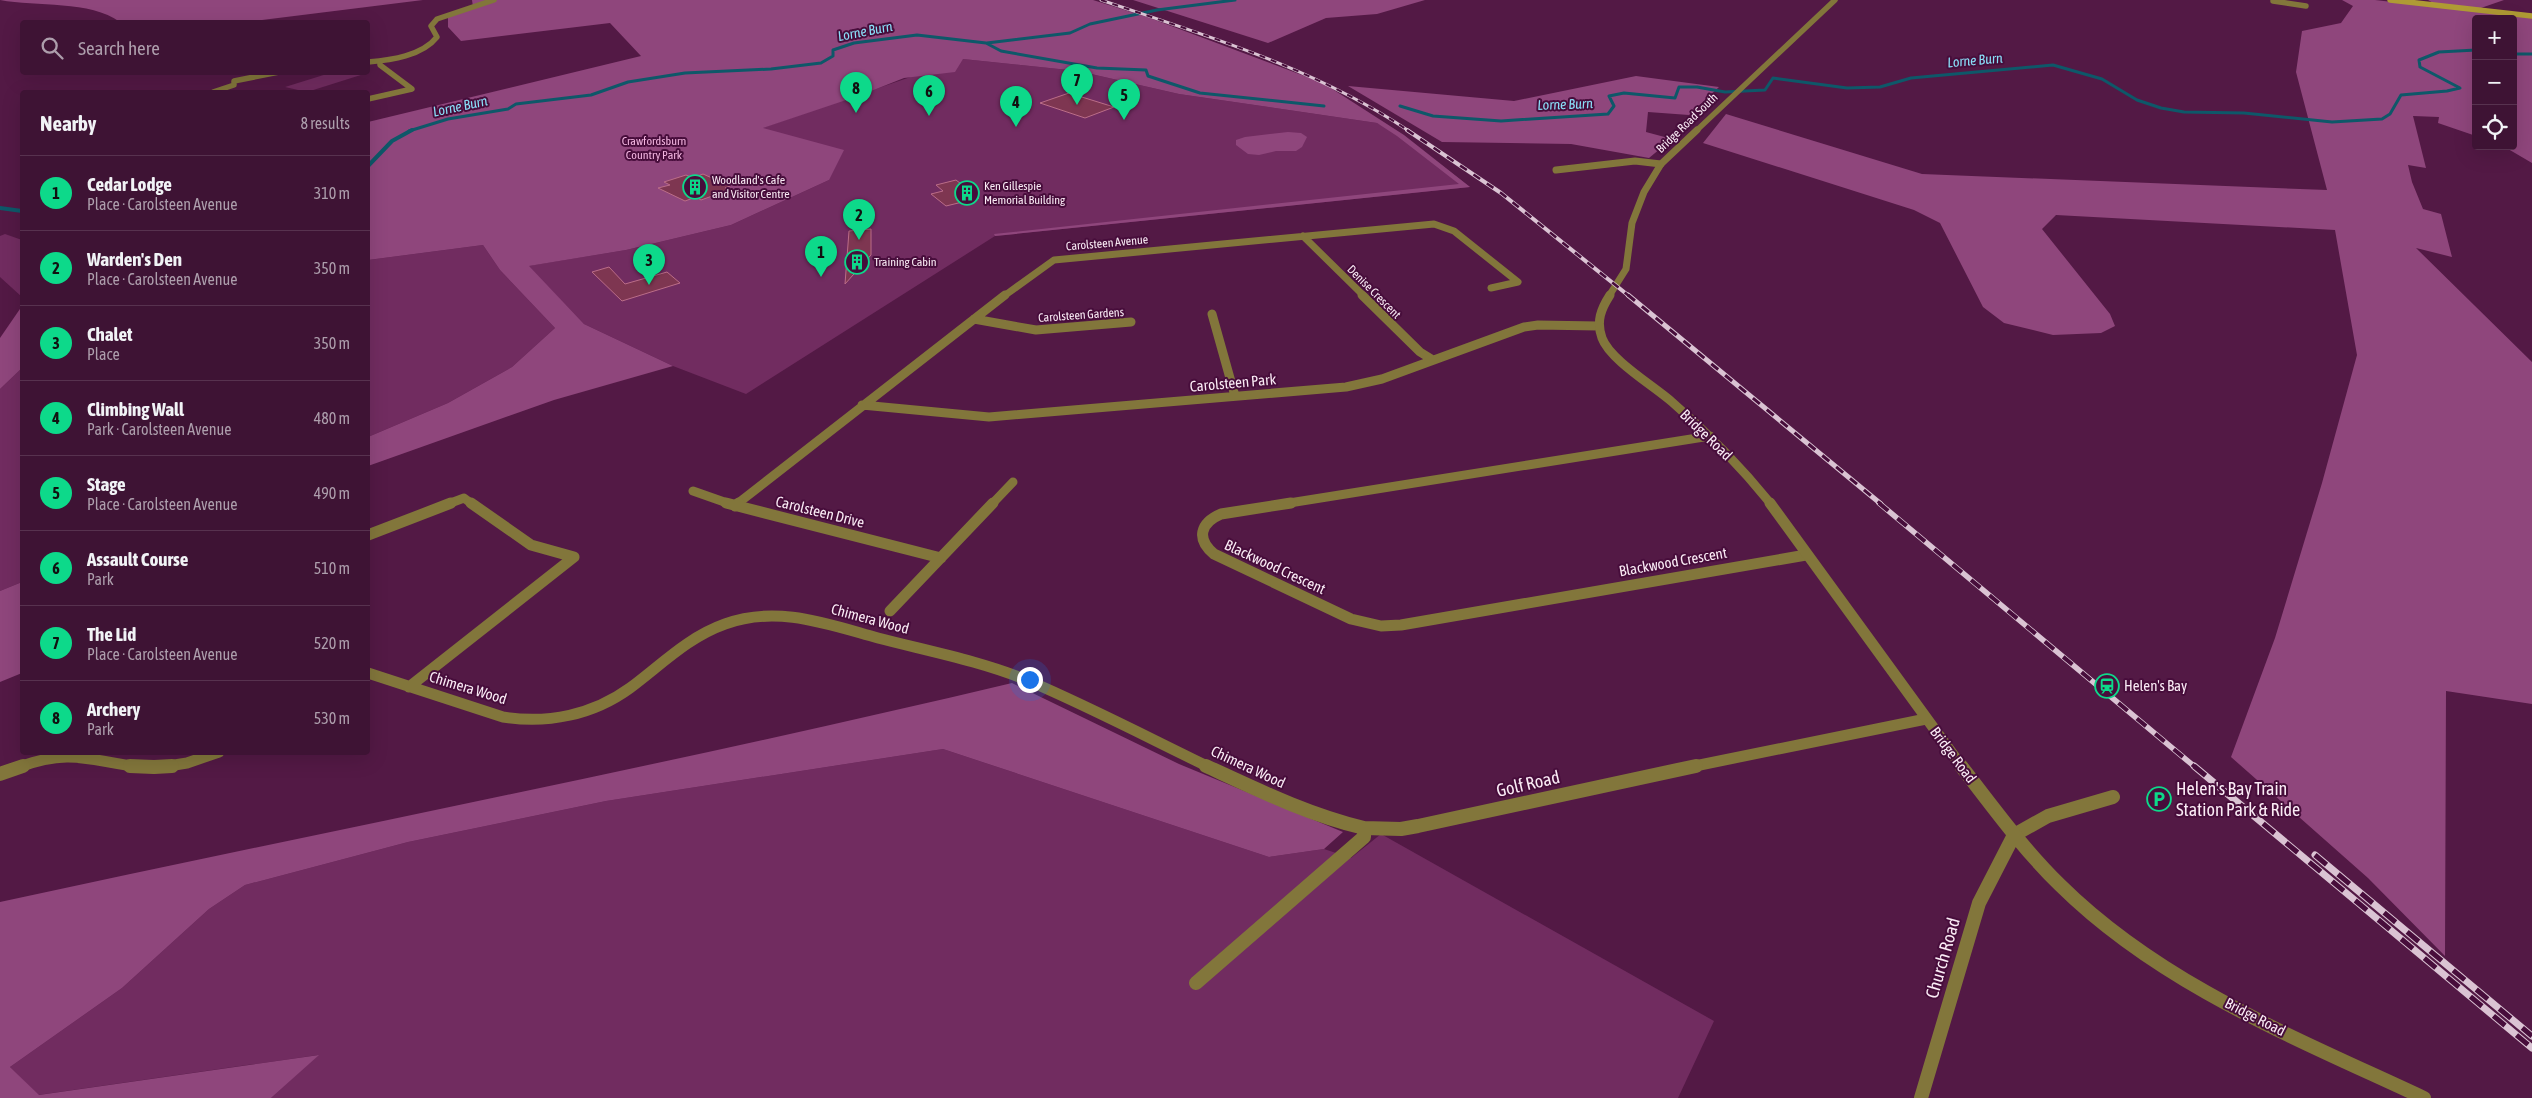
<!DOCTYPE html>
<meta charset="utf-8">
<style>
:root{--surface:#3e1334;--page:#492040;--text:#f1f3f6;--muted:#ad9eac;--line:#57324f;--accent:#0dd98a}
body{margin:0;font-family:"Asap Condensed",sans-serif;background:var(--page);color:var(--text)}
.controls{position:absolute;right:15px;top:15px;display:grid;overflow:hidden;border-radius:5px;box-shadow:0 5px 20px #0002}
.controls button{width:45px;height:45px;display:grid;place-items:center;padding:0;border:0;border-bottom:1px solid var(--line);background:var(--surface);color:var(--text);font:25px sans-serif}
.you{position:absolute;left:1029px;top:679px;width:18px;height:18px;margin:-12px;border:4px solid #fff;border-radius:50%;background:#1a73e8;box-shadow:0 0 0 8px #1a73e833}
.badge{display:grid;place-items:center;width:32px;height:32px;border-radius:50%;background:var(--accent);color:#111;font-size:16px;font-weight:700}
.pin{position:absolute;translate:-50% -41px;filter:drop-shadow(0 1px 2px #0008)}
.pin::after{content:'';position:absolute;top:26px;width:18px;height:15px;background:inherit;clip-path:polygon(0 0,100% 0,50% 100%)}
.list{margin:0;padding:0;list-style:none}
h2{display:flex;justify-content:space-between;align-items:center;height:65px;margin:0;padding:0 20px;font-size:21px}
h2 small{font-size:16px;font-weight:400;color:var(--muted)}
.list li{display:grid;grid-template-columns:32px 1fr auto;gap:15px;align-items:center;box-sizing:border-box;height:75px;padding:0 20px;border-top:1px solid var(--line)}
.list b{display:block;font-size:19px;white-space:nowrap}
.list p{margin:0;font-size:16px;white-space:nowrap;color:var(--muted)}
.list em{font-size:16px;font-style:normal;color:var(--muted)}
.icon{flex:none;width:28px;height:28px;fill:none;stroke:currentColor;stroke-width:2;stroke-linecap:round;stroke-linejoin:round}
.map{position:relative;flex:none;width:2532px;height:1098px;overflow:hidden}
.search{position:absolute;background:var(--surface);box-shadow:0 5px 20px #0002;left:20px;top:20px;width:350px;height:55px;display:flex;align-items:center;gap:12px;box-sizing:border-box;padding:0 18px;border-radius:5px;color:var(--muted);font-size:19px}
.panel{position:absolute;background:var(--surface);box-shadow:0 5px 20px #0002;left:20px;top:90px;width:350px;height:665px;border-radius:5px}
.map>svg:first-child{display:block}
.green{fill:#712c60}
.forest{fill:#8f467c}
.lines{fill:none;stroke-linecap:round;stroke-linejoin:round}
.stream-far1{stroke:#0e5869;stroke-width:3}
.stream{stroke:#0e5869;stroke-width:4}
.building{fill:#7e3651;stroke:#bb6d88}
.minor-far4{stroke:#82763b;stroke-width:5.5}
.minor-far3{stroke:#82763b;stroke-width:7}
.minor-far2{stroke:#82763b;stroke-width:9}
.minor-far1{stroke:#82763b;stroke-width:11}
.minor{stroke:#82763b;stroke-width:14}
.tertiary-far4{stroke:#82763b;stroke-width:5.5}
.tertiary-far3{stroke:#82763b;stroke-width:7}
.tertiary-far2{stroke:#82763b;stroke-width:9}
.tertiary-far1{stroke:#82763b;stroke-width:11}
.tertiary{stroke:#82763b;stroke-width:14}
.secondary{stroke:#af9b34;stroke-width:5.5}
.rail-far4-casing{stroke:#dac3d3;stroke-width:3}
.rail-far3-casing{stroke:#dac3d3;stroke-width:4}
.rail-far2-casing{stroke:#dac3d3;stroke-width:5}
.rail-far1-casing{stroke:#dac3d3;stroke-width:5.5}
.rail-casing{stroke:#dac3d3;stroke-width:7}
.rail-far4{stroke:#470d3b;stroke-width:2;stroke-dasharray:6;stroke-linecap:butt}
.rail-far3{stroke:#470d3b;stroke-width:2.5;stroke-dasharray:8;stroke-linecap:butt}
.rail-far2{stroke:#470d3b;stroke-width:3;stroke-dasharray:9;stroke-linecap:butt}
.rail-far1{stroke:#470d3b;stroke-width:4;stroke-dasharray:12;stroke-linecap:butt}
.rail{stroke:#470d3b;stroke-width:5;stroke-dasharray:15;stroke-linecap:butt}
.labels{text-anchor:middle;stroke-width:4;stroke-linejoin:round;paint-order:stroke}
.far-street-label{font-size:12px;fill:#faebf5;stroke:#470d3b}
.far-park-label{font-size:12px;fill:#f3b5e0;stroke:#470d3b}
.far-poi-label{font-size:12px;fill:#faebf5;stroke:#470d3b;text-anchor:start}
.far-water-label{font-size:14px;font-style:italic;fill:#8ae0f9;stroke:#470d3b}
.street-label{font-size:15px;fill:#faebf5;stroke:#470d3b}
.poi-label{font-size:15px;fill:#faebf5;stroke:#470d3b;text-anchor:start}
.near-street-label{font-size:18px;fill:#faebf5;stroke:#470d3b}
.near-poi-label{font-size:18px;fill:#faebf5;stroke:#470d3b;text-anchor:start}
</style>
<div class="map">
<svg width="2532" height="1098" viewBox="0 0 2532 1098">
<rect width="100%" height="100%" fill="#531945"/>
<path class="green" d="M963,59L1078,71L1179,94L1377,123L1402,135L1470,187L995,236L746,394L673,366L584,324L528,266L626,250L731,225L829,180L762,128Z
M330,73L364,74L307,92L285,87Z
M5,234L22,240V297L0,277V236Z
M483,245L500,270L555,328L512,367L448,403L368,437V260Z
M22,368V582L0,591V389Z
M943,749L1269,857L1324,849L1351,858L1381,834L1714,1021L1678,1098H271L318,1055L38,1095L10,1067L122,988L209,909L245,885L408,842L606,801Z"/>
<path class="forest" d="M0,0H423L245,22H120C90,0 37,7 0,0Z
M472,0H1093L1150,18L1323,83L1404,135L1470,187L995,236L994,234L1459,184L1397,136L1377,123L1179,94L1078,71L963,59L955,72L904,78L861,95L763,128L844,150L829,180L731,225L626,250L529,266L584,324L673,366L554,400L368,466V437L448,403L512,367L555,328L500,270L483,245L368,260V122L641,56L610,23L461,41L448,27V17L473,7Z
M1133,0H1425L1377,14L1326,18L1268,43Z
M2342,0H2375L2532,18V163L2503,146H2513V19H2476V136L2438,123L2439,117L2413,116L2426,168L2408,165L2412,182L2423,209L2441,214L2452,257L2416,248L2532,362V704L2446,691L2445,956L2368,878L2231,757L2275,638L2322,483L2357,355L2335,230L2056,215L2042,229L2110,314L2115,326L2101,333L2053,335L2004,323L1983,307L1940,223L1914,210L1703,143L1726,114L1922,174L2327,190L2296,72L2302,31L2341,23L2353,6Z
M2428,0H2504L2478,9L2435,4Z
M1636,76L1719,87L1689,115L1648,112L1646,132L1672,139L1649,158L1571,144L1442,142L1348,86L1514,101Z
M1288,132L1301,133L1307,137L1302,147L1296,151H1276L1259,155L1248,154L1236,145V140L1245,137Z
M22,306V368L0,389V338Z
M22,582V673L0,682V591Z
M1012,683L1179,764L1343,832L1324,849L1269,857L943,749L606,801L408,842L245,885L209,909L122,988L10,1067L39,1095L319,1055L271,1098H0V902C337,829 676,763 1012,683Z"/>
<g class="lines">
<path class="stream-far1" d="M987,43L1070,33L1090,24L1157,10L1235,0
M2513,54H2532
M1400,106L1433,116L1501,121L1608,114L1614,106L1609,96L1624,93L1675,98L1679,87H1697L1725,92L1765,90L1773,78L1847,88L1880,87L1911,78L2053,65L2102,79L2137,100L2161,108L2184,112L2244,113L2332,122L2382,119L2390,114L2401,95L2447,91L2460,88L2420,67L2419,60L2439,52L2476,50
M409,131L448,119L508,109L516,104L591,95L628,82L685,73L771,69L821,63L833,56V50L854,43L917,35L986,43L1001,51L1097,68L1146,70L1148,76L1200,93L1324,106"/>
<path class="stream" d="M368,166L392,141L412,130
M0,208L22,211"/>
</g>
<path class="building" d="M1069,93L1114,107L1085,118L1040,103Z
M703,174L730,186L725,188L729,190L701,200L696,197L685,201L658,188L670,185L664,182L686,175L693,178Z
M956,180L979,198L946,206L931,194L943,191L936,185Z
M871,229V255L845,284L849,231Z
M609,267L625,284L667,272L680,283L622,301L592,272Z"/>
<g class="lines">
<path class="minor-far4" d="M2273,1L2306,6
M368,62C391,60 422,56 437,37L431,26L437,19L494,0
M213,92L234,85V81L279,72
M368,99L412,89L380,65V61"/>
<path class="minor-far3" d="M1556,170L1635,161L1661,164
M1303,236L1364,296
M1004,296L1054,260L1434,224L1454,231L1518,282L1491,288"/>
<path class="minor-far2" d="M1362,295L1420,352L1433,360
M1212,314L1235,396
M974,319L1036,330L1131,322
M862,405L989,417L1346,387L1382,379L1524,327L1538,325L1598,326
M693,491L730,504
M448,504L464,498L472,504
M737,504L1005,295
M992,504L1013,482
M1283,504L1710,436"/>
<path class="minor-far1" d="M471,503L531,545L574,557
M726,503L941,558
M1291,503L1221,514C1200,523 1196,539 1214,554L1351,619L1381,626L1401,625L1806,555
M735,506L739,503
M368,535L451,503
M890,611L993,503
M368,673L503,717C548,724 593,715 630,688C661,665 688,637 725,624C777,605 827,624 878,638C928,651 981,661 1029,681C1090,707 1149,738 1209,767
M409,687L574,557
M19,767C72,748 89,761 140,767
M162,767L187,763L219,752
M1690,767L1926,719"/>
<path class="minor" d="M130,766L154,767L172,766
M1206,766C1258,790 1309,815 1364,828
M0,774L23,766
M2014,835L2048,816L2113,797
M1196,983L1364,837V828L1401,829L1418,826L1696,766"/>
<path class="tertiary-far4" d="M1696,131L1835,0"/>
<path class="tertiary-far3" d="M1609,296L1626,269L1632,223L1644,192L1661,164L1697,130"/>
<path class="tertiary-far2" d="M1610,295C1601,309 1596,321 1602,338C1610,360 1654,386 1672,402C1708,433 1741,467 1771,504"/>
<path class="tertiary-far1" d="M1770,503L1962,767"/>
<path class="tertiary" d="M1961,766C1993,807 2023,849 2060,885C2161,985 2298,1039 2424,1098
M1921,1098L1979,903L2014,835"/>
<path class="secondary" d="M2390,0L2532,16"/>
<g class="rail-far4-casing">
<path id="rail-far4" d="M1101,0C1207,36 1315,68 1409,131"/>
</g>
<g class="rail-far3-casing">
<path id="rail-far3" d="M1407,130L1501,193L1629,296"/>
</g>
<g class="rail-far2-casing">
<path id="rail-far2" d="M1628,295L1881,504"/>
</g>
<g class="rail-far1-casing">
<path id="rail-far1" d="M1879,503L2195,767"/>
</g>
<g class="rail-casing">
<path id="rail" d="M2194,766L2532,1048
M2315,855L2532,1036"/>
</g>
<use href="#rail-far4" class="rail-far4"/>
<use href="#rail-far3" class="rail-far3"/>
<use href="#rail-far2" class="rail-far2"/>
<use href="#rail-far1" class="rail-far1"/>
<use href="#rail" class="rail"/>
</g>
<defs>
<g id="building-ring" transform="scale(1.25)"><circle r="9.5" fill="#470d3b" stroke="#0dd98a" stroke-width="1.5"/><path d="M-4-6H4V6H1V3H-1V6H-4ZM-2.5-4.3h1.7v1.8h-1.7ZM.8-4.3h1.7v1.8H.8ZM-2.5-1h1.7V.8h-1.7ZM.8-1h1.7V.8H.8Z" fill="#0dd98a"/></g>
<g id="station-ring" transform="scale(1.25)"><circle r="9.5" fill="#470d3b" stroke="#0dd98a" stroke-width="1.5"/><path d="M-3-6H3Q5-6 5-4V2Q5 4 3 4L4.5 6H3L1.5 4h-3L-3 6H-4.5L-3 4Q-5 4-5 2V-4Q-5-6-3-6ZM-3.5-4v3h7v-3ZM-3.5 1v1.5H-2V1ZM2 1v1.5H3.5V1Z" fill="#0dd98a"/></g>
<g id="parking-ring" transform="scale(1.25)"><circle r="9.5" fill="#470d3b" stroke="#0dd98a" stroke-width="1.5"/><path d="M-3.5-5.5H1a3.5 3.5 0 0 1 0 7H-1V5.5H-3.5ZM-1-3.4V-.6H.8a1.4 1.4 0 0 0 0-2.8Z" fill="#0dd98a"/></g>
</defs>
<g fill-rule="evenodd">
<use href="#building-ring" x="695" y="187"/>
<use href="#building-ring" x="967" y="193"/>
<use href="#building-ring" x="857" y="262"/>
<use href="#station-ring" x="2107" y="686"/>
<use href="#parking-ring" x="2159" y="799"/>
</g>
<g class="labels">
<g class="far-street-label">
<text transform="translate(1687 123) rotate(-44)" y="4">Bridge Road South</text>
<text transform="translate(1107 243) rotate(-5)" y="4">Carolsteen Avenue</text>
<text transform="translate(1374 292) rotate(45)" y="4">Denise Crescent</text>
<text transform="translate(1081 315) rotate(-4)" y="4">Carolsteen Gardens</text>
</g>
<g class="far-park-label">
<text x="654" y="145">Crawfordsburn<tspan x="654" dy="14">Country Park</tspan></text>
</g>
<g class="far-poi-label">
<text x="712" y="184">Woodland's Cafe<tspan x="712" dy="14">and Visitor Centre</tspan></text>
<text x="984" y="190">Ken Gillespie<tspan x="984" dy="14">Memorial Building</tspan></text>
<text x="874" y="266">Training Cabin</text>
</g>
<g class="far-water-label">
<text transform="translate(865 31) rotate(-11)" y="5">Lorne Burn</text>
<text transform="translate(1975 60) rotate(-5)" y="5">Lorne Burn</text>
<text transform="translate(1565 104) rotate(-2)" y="5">Lorne Burn</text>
<text transform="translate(460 106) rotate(-12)" y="5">Lorne Burn</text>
</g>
<g class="street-label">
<text transform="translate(1233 383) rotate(-5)" y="5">Carolsteen Park</text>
<text transform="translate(1706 435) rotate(44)" y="5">Bridge Road</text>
<text transform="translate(820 512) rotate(14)" y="5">Carolsteen Drive</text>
<text transform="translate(1673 562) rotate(-10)" y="5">Blackwood Crescent</text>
<text transform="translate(1275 567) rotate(25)" y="5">Blackwood Crescent</text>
<text transform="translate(870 619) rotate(15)" y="5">Chimera Wood</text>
<text transform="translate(468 688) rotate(17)" y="5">Chimera Wood</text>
<text transform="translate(1953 755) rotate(53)" y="5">Bridge Road</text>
<text transform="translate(1248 767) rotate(25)" y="5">Chimera Wood</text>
<text transform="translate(2255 1017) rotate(27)" y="5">Bridge Road</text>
</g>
<g class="poi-label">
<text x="2124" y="691">Helen's Bay</text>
</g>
<g class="near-street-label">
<text transform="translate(1528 784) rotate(-13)" y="6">Golf Road</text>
<text transform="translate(1943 958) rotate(-74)" y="6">Church Road</text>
</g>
<g class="near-poi-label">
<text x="2176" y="795">Helen's Bay Train<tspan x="2176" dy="21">Station Park &amp; Ride</tspan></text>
</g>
</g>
</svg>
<div class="controls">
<button>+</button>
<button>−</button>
<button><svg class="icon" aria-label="locate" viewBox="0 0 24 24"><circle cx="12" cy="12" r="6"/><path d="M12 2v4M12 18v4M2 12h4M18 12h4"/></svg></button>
</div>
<div class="you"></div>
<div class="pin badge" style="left:821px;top:277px">1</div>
<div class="pin badge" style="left:859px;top:240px">2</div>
<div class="pin badge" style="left:649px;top:285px">3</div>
<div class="pin badge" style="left:1016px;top:127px">4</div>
<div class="pin badge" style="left:1124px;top:120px">5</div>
<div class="pin badge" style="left:929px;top:116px">6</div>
<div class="pin badge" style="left:1077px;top:105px">7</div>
<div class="pin badge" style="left:856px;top:113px">8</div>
<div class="search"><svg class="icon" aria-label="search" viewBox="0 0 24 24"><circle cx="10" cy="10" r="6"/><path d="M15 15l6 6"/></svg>Search here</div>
<section class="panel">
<h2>Nearby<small>8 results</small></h2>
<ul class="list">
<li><span class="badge">1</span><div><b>Cedar Lodge</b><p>Place · Carolsteen Avenue</p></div><em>310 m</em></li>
<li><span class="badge">2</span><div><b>Warden's Den</b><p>Place · Carolsteen Avenue</p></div><em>350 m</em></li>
<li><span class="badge">3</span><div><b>Chalet</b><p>Place</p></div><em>350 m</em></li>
<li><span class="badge">4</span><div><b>Climbing Wall</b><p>Park · Carolsteen Avenue</p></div><em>480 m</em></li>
<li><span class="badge">5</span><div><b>Stage</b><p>Place · Carolsteen Avenue</p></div><em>490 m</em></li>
<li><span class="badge">6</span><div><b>Assault Course</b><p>Park</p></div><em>510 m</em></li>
<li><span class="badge">7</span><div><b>The Lid</b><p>Place · Carolsteen Avenue</p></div><em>520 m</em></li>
<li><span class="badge">8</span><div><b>Archery</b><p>Park</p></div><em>530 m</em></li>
</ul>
</section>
</div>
